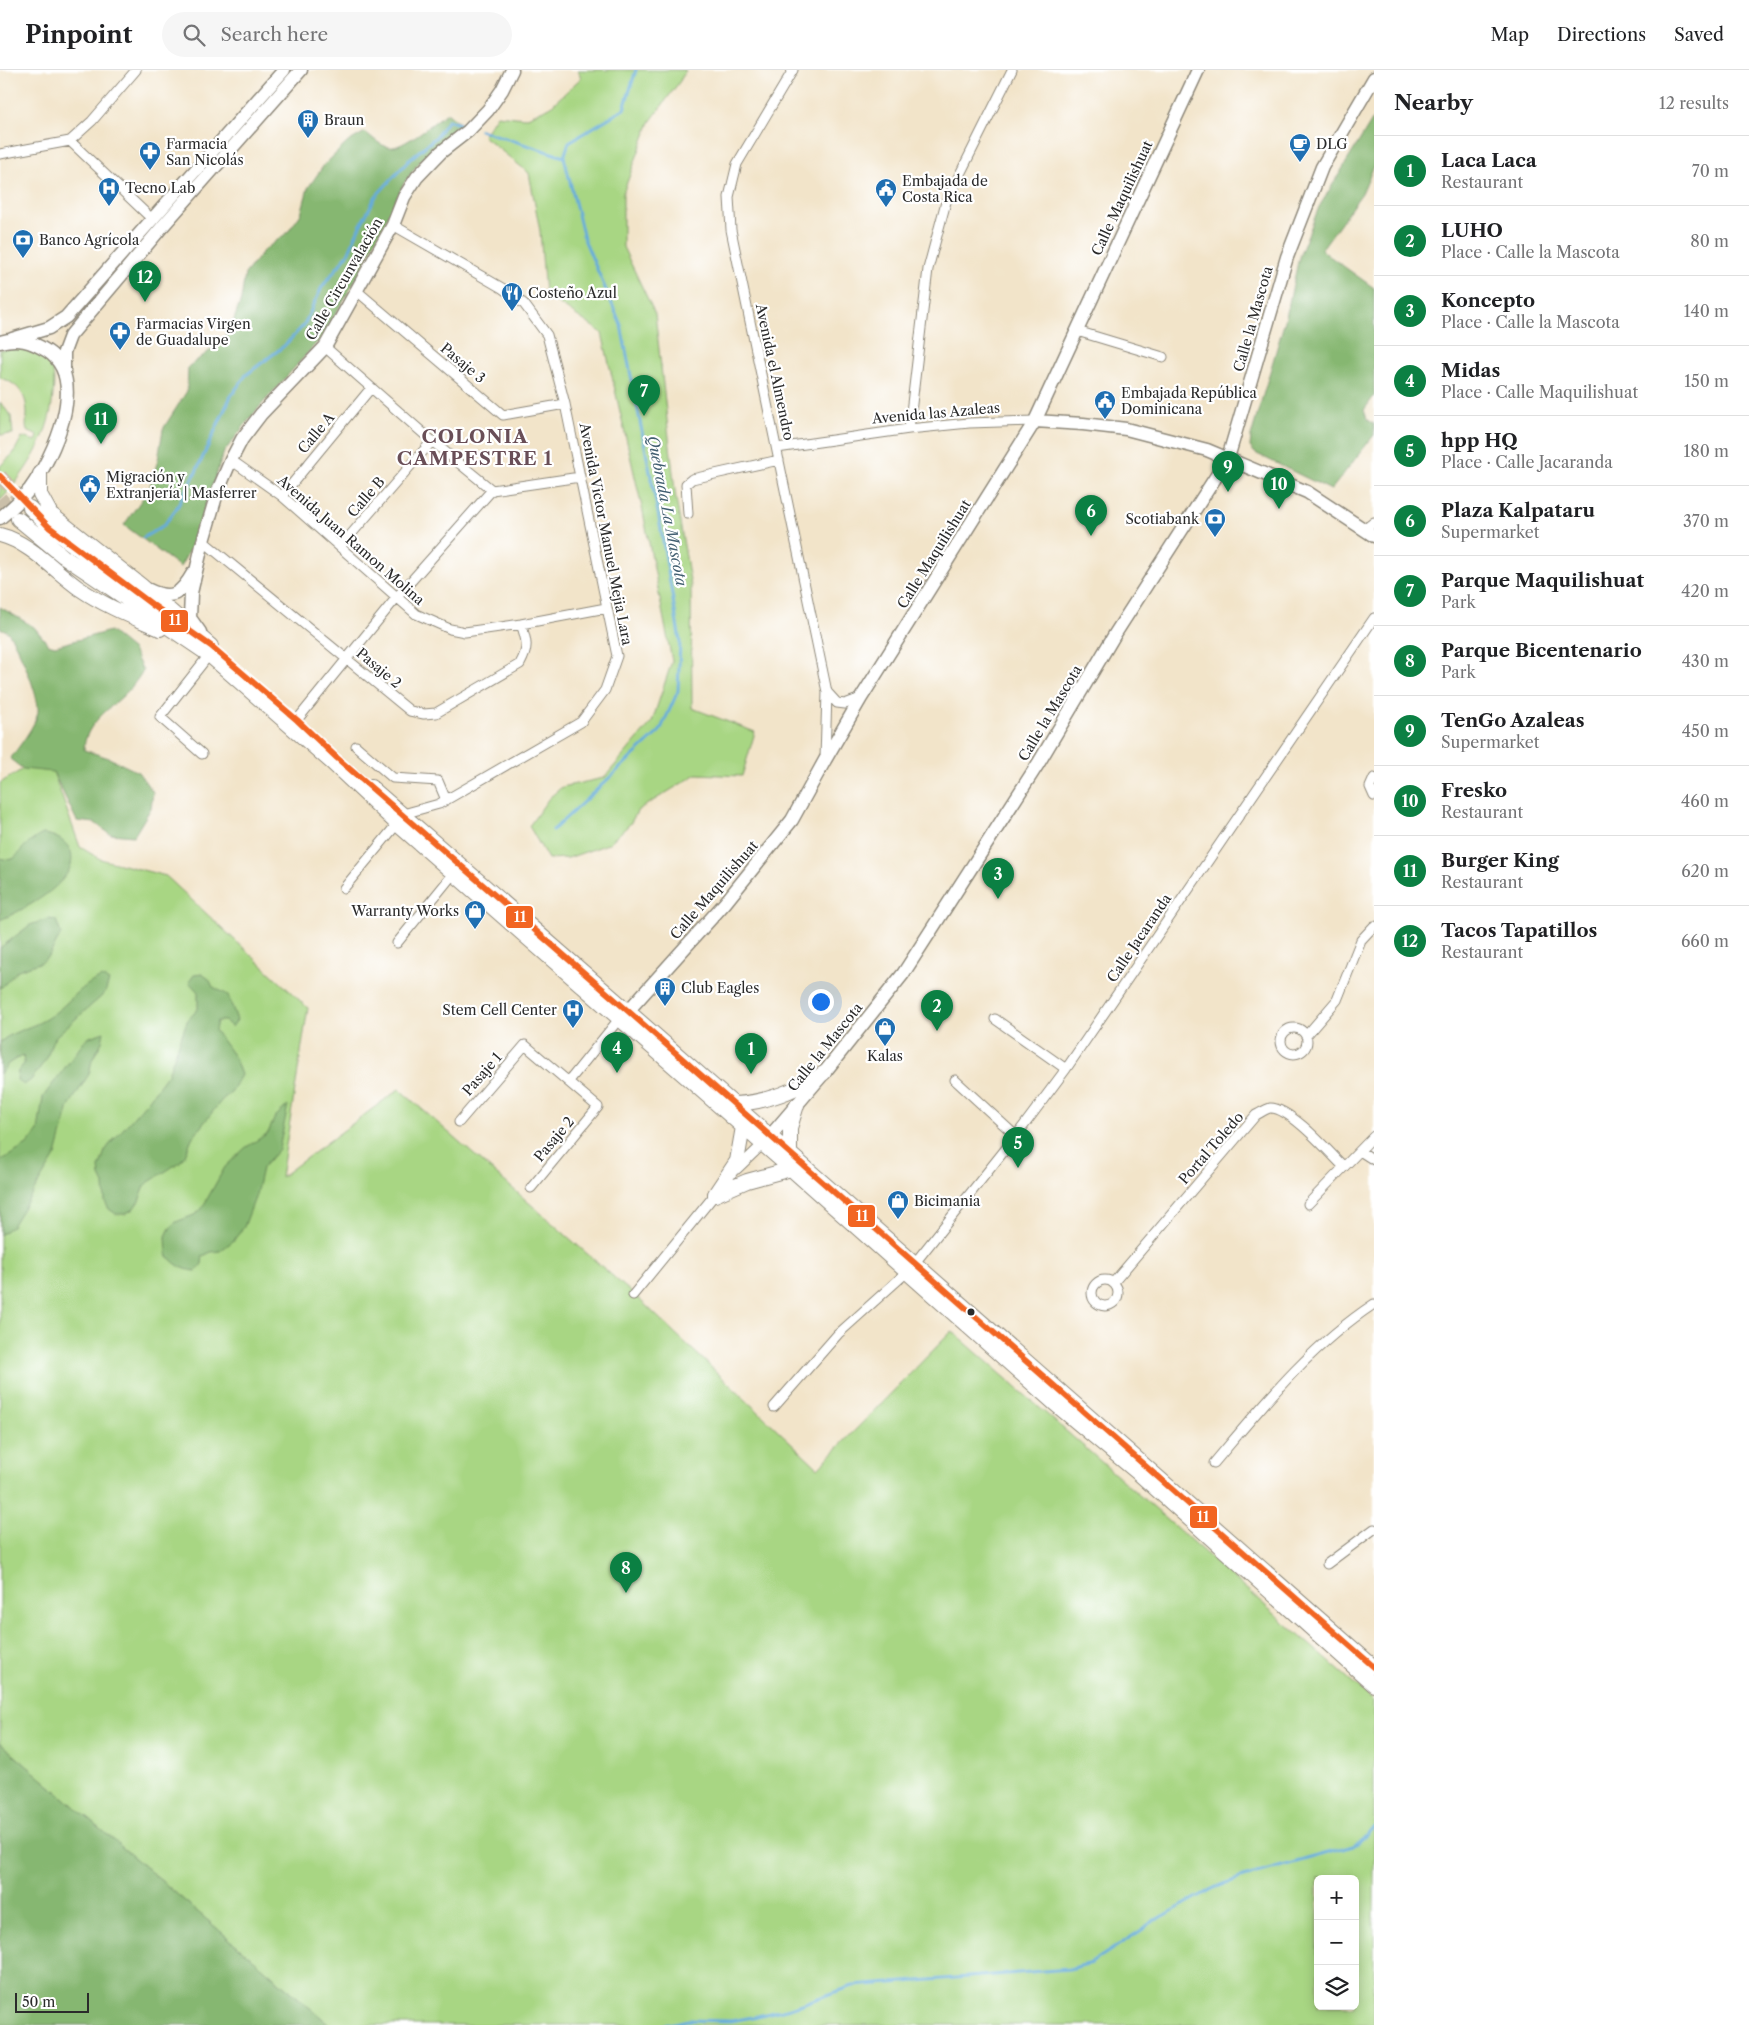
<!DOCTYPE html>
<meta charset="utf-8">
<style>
:root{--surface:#fff;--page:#f6f6f6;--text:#202124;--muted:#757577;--line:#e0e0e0;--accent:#0b8043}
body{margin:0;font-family:"Libre Caslon Text",serif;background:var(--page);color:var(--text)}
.controls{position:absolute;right:15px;bottom:15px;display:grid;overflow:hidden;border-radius:8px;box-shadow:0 2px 12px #0003}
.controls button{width:45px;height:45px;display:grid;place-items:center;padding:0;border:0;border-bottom:1px solid var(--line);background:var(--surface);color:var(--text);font:25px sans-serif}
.scale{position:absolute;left:15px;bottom:12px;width:74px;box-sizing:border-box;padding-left:5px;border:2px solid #2b2b2b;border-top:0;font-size:14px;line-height:18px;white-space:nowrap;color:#2b2b2b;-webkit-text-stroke:4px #fff;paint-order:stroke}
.you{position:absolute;left:820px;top:931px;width:18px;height:18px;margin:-12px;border:4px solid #fff;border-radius:50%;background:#1a73e8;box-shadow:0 0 0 8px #1a73e833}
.badge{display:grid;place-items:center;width:32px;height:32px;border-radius:50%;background:var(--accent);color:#fff;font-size:16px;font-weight:700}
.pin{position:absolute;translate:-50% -41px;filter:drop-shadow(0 1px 2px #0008)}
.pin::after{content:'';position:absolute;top:26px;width:18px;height:15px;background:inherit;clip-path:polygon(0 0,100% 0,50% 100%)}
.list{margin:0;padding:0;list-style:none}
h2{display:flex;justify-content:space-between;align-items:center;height:65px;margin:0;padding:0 20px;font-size:21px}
h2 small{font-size:16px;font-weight:400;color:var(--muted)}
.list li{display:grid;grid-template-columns:32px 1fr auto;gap:15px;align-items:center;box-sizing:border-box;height:70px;padding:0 20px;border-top:1px solid var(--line)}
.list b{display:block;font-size:19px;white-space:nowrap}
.list p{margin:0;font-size:16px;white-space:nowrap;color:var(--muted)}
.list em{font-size:16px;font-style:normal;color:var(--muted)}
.icon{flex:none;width:28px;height:28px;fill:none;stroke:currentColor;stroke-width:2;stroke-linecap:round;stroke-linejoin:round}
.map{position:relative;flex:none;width:1374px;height:1955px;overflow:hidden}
header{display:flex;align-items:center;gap:30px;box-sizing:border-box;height:70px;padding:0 25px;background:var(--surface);border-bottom:1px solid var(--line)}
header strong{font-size:24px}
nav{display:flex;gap:28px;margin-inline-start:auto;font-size:18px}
.search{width:350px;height:45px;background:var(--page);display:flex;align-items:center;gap:12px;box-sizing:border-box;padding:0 18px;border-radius:28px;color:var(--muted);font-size:19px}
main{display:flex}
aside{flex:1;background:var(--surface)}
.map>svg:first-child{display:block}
.green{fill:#a8d683;stroke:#6a8057;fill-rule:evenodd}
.forest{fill:#86b771;stroke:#58714e}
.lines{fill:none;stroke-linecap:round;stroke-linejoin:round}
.stream{stroke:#65acdb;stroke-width:3}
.primary-tunnel{stroke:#cabfa9;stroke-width:14;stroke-dasharray:14 7;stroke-linecap:butt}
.street-casing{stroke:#8e887a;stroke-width:11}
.secondary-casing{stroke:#8e887a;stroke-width:15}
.primary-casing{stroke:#8e887a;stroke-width:16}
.street{stroke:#fff;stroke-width:9}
.secondary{stroke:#fff;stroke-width:12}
.primary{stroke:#fff;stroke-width:14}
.bus-1-casing{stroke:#fff;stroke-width:10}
.bus-1{stroke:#f26522;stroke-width:6}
.bus-dot{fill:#2b2b2b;stroke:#fff;stroke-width:2}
.labels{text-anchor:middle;stroke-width:4.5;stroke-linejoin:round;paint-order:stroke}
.poi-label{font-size:14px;fill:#2b2b2b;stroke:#fff;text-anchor:start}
.street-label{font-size:14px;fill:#2b2b2b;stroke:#fff}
.water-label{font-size:15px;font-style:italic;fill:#425f71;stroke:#fff}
.district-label{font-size:19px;font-weight:bold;letter-spacing:1px;fill:#694e57;stroke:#fff}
.line-badge{stroke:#fff;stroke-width:2}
.badge-label{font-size:14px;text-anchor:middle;font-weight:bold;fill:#fff}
</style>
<header>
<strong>Pinpoint</strong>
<div class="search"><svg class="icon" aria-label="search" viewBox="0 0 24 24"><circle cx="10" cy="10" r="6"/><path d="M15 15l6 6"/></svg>Search here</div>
<nav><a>Map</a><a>Directions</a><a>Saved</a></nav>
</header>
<main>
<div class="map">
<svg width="1374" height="1955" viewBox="0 0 1374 1955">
<rect width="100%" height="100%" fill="#fff"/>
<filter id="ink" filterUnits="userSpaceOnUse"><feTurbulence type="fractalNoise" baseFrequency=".02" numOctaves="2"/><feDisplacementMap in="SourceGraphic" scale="10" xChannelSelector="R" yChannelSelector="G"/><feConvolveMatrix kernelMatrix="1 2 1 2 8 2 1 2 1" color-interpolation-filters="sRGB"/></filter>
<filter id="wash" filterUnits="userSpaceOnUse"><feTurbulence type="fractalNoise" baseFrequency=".0096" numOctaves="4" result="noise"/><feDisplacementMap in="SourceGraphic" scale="20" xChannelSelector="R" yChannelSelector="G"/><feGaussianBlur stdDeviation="1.12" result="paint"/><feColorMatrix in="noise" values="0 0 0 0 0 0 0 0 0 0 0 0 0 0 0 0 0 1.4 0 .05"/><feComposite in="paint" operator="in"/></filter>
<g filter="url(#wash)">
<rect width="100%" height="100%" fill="#f2e4c9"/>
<path class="green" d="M578,0H686L680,11L650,52L623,123V177L655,244L676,429L691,516L692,638L755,662L742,706L697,704L638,740L630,754L608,774L568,788L548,789L529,756L549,728L562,717L604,708L652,652L672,591L643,442L602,263L545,224L540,161L529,103L483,66L497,45L525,48L550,37L581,8Z
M25,278C33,281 46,285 50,293C55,301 54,315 53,324C50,366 28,400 0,431V396L13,384L22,367L36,371L38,366L27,361C25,355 27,350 27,344C27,325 18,313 0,308V280Z
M0,332L11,346L13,364L0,365Z
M46,682L80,777L100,789L166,806L308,938L281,1107L399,1019L640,1230L818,1398L952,1261L1374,1631V1955H330L0,1673V713L23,699L32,684ZM1318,1809H1355V1936H1318Z"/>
<path class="forest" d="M447,43L462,55L420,91L404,113L359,204L322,267L255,342L224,382L190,479L180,497L124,455L149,419L158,390L163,359L187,321L188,297L220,273L231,258L241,230L245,204L263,181L288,162L301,144L308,118L324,95L348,72L365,62C372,67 380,76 389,77C402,80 435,51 447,43Z
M1374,47V96L1362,123L1321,180L1374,218V326L1364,340L1367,349L1374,354V365L1331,420L1255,383L1250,377L1251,366L1286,247L1299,187L1319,137Z
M0,537L34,557L48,574L55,576L110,561L133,580L143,601C139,607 134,614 129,620C112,638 84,653 84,680L109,688L138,702L153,722L151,738L134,766L110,764L95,753L77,751L53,702L23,699L10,689C18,678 36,655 38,642C40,627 17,572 7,561C5,560 2,559 0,558Z
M43,764C53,765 63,769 69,778C86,809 21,841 0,850V788C17,793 15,785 26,775C31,771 37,767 43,764Z
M48,849L56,850L61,864L49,886L42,892L18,900L0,919V878L30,855Z
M202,904L209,909L213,917L228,925L237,950L232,957L225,951H217L215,960L235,988L241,1005L232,1021L221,1031L192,1068L185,1085L180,1092L146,1114L139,1131L133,1139L125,1144H116L109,1139L105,1132L104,1114L100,1106L99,1098L105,1081L110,1074L147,1032L168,1004L187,951L198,939V922L189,912L194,905Z
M102,907L109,911L106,920L101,927L57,965L52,972L47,988L31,1010L24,1015L17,1010L18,1001L24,994L23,985L9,993L0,1004V972C16,959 33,958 49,947C68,935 80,915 102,907Z
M104,962L102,972L92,990L89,1004L69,1036L56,1085L12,1156L0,1165V1091L27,1075L38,1061L43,1027L87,968Z
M288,1035L279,1079L262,1098L256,1125L244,1157L233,1171L220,1181L211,1182L203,1186L202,1194L196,1201C183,1200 175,1195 167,1185L166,1166L170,1158L176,1152L194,1145L201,1140L225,1097L245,1078L268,1063L275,1047Z
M0,1673L330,1955H0Z"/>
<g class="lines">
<path class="stream" d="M480,60L564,87
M143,468L164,455L176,439L195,404L231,326L246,305L284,276L304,255L322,217L348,184L359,158L376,126L411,88L436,67L448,50L462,55
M553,760L660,661L678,621L680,571L659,448L621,255L584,169L564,87L569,72L624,39L636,0
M666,1955L688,1950L731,1951L753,1947L790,1938L853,1916L1069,1899L1091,1893L1160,1848L1214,1818L1243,1807L1353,1776L1365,1768L1374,1757"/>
</g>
</g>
<g filter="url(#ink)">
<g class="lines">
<path class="primary-tunnel" d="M0,406L29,438
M0,428L17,448"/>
<g class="street-casing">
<path id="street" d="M793,0L737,94L729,127L731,160L827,622L825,689
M70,71L153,150
M0,84L70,71L92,51L136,0
M393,155L502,218L524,234L547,265L565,334L617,586L605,620L581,652L439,734L403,744
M357,221L503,345L565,334
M1077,261L1163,287
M325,277L432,371L492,420L580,407
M909,359L928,199L946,132L1012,0
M777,378L909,359L969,353L1035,351
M231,390L282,426L416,544L450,559L465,562L521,554L606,538
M282,426L371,318
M688,444L686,414L692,409L779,390
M1365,459L1374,452
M203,471L410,641L424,644L436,643L520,594C529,578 527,571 521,554
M340,477L432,371
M827,622L837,633L845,634L861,628
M297,650L397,527L492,420
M356,676L393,708L438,711L446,730
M202,684L160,647L209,585
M1374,708L1370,717L1374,726
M344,818L397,754
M397,873L454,803
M995,949L1066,999
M1281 971a13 13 0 1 1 26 0a13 13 0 1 1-26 0Z
M1306,966L1337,930L1361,870L1374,856
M955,1010L1016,1066
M569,1011L619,949
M459,1052L525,975L598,1037L531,1118
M1360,1081L1374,1090
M737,1099L763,1074
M1308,1134L1374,1066
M914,1194L1016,1066L1066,999L1374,548
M1092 1223a13 13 0 1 1 26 0a13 13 0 1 1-26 0Z
M1113,1213L1256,1045C1260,1043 1266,1039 1270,1038C1290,1037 1330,1083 1344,1097
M633,1225L717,1122
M774,1337L838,1264L907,1202
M1214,1393C1263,1335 1310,1276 1374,1234
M1327,1494L1374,1459"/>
</g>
<g class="secondary-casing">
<path id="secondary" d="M12,269L49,258L66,247L284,0
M0,272C18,267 31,271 47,281C90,309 53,387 30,419C21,430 11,439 0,448
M64,303V282L70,266L162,157L301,0
M1035,351L1083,354L1126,359L1207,380L1307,422L1374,466
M149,520C172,531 181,524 193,503
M200,562L190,548L191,523L203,471L217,423L231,390L242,369L261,344L325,277L393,155L404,127L417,107L441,82L468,61L488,40L502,20L512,0
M628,941L725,833L792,750L825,690L861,628L1035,351L1198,0
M765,1072L824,1003L903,904L1038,694L1115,564L1228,388L1287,187L1322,97L1374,8"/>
</g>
<g class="primary-casing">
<path id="primary" d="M40,404V424L51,444L142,516L211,576
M30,438L49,457L157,539
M18,449L63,486L209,585L331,692L397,754L791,1099L1054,1333L1138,1403L1374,1615
M0,465C29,472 56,502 80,519C105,536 133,547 160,559
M371,717L628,941L1374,1597
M734,1034C765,1033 798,1019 824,1003
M790,1083V1058L797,1035
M715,1124L737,1091L743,1057
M715,1125L747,1111L791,1099"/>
</g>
<use href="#street" class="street"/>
<use href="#secondary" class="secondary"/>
<use href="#primary" class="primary"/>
<g class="bus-1-casing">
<path id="bus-1" d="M0,406L49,457L154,536L211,576L297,650L337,688L628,941L1374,1597"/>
</g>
<use href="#bus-1" class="bus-1"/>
</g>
</g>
<defs>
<g id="building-pin" transform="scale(1.125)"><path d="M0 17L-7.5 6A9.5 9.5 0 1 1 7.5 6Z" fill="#1f6fb2" stroke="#fff"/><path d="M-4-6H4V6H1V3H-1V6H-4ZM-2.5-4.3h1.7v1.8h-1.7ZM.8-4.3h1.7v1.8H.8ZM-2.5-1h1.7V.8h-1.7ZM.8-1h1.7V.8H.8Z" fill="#fff"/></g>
<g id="cafe-pin" transform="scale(1.125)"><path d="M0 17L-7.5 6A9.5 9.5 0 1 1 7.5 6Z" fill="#1f6fb2" stroke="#fff"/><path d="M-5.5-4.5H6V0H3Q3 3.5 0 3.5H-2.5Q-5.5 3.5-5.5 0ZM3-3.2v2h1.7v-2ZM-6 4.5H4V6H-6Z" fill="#fff"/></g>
<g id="pharmacy-pin" transform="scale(1.125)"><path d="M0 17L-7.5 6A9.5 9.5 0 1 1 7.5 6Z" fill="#1f6fb2" stroke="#fff"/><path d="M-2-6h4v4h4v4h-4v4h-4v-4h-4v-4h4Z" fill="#fff"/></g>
<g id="hospital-pin" transform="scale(1.125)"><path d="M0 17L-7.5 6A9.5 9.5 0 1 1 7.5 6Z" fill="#1f6fb2" stroke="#fff"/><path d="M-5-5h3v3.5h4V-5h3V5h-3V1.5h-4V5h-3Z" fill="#fff"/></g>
<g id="civic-pin" transform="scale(1.125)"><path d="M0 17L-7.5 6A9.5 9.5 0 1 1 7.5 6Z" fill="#1f6fb2" stroke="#fff"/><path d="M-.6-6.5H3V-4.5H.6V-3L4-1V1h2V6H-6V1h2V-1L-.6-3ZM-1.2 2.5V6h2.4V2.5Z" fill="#fff"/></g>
<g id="bank-pin" transform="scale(1.125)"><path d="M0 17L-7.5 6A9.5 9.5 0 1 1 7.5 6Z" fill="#1f6fb2" stroke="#fff"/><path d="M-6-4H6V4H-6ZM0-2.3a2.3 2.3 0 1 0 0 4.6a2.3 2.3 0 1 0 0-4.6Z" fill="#fff"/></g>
<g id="restaurant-pin" transform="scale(1.125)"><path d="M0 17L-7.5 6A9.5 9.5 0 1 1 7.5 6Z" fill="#1f6fb2" stroke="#fff"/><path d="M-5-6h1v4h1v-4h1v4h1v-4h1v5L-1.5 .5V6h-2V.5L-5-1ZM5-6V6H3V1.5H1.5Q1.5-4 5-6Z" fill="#fff"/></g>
<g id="shop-pin" transform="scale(1.125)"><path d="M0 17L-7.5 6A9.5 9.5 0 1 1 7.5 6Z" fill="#1f6fb2" stroke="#fff"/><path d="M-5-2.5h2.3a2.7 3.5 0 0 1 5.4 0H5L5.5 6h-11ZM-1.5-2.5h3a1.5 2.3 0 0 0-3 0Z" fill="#fff"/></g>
</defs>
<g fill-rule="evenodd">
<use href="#building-pin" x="308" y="50"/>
<use href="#cafe-pin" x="1300" y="74"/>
<use href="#pharmacy-pin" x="150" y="82"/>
<use href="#hospital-pin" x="109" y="118"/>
<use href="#civic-pin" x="886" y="119"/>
<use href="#bank-pin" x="23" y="170"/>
<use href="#restaurant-pin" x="512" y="223"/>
<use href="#pharmacy-pin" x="120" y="262"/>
<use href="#civic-pin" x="1105" y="331"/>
<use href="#civic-pin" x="90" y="415"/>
<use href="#bank-pin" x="1215" y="449"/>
<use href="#shop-pin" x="475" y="841"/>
<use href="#building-pin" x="665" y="918"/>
<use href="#hospital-pin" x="573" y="940"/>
<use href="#shop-pin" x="885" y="958"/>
<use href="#shop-pin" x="898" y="1131"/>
</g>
<circle class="bus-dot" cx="971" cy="1242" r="4.5"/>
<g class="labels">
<g class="poi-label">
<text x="324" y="55">Braun</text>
<text x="166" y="79">Farmacia<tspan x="166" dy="16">San Nicolás</tspan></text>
<text x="1316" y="79">DLG</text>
<text x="902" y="116">Embajada de<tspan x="902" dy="16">Costa Rica</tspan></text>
<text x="125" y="123">Tecno Lab</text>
<text x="39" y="175">Banco Agrícola</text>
<text x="528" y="228">Costeño Azul</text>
<text x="136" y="259">Farmacias Virgen<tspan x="136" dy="16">de Guadalupe</tspan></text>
<text x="1121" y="328">Embajada República<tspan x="1121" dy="16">Dominicana</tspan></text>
<text x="106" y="412">Migración y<tspan x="106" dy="16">Extranjería | Masferrer</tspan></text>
<text x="1199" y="454" text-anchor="end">Scotiabank</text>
<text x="459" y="846" text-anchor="end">Warranty Works</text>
<text x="681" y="923">Club Eagles</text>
<text x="557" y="945" text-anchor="end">Stem Cell Center</text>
<text x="885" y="991" text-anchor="middle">Kalas</text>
<text x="914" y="1136">Bicimania</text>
</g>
<g class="street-label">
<text transform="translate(1122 128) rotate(-65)" y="5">Calle Maquilishuat</text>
<text transform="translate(344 209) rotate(-60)" y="5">Calle Circunvalación</text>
<text transform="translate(1253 249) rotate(-74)" y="5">Calle la Mascota</text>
<text transform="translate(463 293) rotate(40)" y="5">Pasaje 3</text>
<text transform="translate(775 302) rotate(78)" y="5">Avenida el Almendro</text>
<text transform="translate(936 343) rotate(-5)" y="5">Avenida las Azaleas</text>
<text transform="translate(316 363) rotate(-50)" y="5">Calle A</text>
<text transform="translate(366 427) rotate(-49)" y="5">Calle B</text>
<text transform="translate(606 464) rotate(79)" y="5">Avenida Victor Manuel Mejia Lara</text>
<text transform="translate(351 470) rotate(41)" y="5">Avenida Juan Ramon Molina</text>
<text transform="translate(934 484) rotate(-58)" y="5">Calle Maquilishuat</text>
<text transform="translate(379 598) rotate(40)" y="5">Pasaje 2</text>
<text transform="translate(1050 643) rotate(-59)" y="5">Calle la Mascota</text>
<text transform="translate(714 820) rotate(-49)" y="5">Calle Maquilishuat</text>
<text transform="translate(1139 868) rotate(-56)" y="5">Calle Jacaranda</text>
<text transform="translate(825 977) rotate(-51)" y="5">Calle la Mascota</text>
<text transform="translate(482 1004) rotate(-49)" y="5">Pasaje 1</text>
<text transform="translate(554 1069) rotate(-50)" y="5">Pasaje 2</text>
<text transform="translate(1211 1078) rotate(-49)" y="5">Portal Toledo</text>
</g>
<g class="water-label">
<text transform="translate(667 441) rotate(79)" y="5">Quebrada La Mascota</text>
</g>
<g class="district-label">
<text x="475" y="373">COLONIA<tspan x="475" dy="22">CAMPESTRE 1</tspan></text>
</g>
</g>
<g class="line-badge">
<rect x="160" y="539" width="29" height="24" rx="5" fill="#f26522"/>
<rect x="505" y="835" width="29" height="24" rx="5" fill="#f26522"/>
<rect x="847" y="1134" width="29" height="24" rx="5" fill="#f26522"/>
<rect x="1189" y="1435" width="29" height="24" rx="5" fill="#f26522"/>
</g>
<g class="badge-label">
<text x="175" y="555">11</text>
<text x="520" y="852">11</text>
<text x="862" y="1151">11</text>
<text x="1203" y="1452">11</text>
</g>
</svg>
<div class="controls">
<button>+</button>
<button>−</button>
<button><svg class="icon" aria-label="layers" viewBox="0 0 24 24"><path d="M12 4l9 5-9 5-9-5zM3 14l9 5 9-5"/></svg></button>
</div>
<div class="scale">50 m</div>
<div class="you"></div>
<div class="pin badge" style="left:751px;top:1004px">1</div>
<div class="pin badge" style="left:937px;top:961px">2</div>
<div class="pin badge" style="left:998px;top:829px">3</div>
<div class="pin badge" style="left:617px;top:1003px">4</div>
<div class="pin badge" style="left:1018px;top:1098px">5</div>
<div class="pin badge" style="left:1091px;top:466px">6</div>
<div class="pin badge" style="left:644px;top:346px">7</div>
<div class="pin badge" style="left:626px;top:1523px">8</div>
<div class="pin badge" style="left:1228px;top:422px">9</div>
<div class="pin badge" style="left:1279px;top:439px">10</div>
<div class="pin badge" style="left:101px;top:374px">11</div>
<div class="pin badge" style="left:145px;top:232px">12</div>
</div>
<aside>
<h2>Nearby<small>12 results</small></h2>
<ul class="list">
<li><span class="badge">1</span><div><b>Laca Laca</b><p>Restaurant</p></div><em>70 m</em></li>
<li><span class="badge">2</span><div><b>LUHO</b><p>Place · Calle la Mascota</p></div><em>80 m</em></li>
<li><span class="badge">3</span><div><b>Koncepto</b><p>Place · Calle la Mascota</p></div><em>140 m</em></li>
<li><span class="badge">4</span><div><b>Midas</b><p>Place · Calle Maquilishuat</p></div><em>150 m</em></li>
<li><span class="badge">5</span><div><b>hpp HQ</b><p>Place · Calle Jacaranda</p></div><em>180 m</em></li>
<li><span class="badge">6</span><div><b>Plaza Kalpataru</b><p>Supermarket</p></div><em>370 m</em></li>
<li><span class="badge">7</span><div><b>Parque Maquilishuat</b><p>Park</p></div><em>420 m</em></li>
<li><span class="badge">8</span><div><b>Parque Bicentenario</b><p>Park</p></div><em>430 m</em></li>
<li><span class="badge">9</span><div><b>TenGo Azaleas</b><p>Supermarket</p></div><em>450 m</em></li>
<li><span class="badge">10</span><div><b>Fresko</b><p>Restaurant</p></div><em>460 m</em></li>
<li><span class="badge">11</span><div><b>Burger King</b><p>Restaurant</p></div><em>620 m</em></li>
<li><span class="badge">12</span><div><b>Tacos Tapatillos</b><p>Restaurant</p></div><em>660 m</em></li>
</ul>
</aside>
</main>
